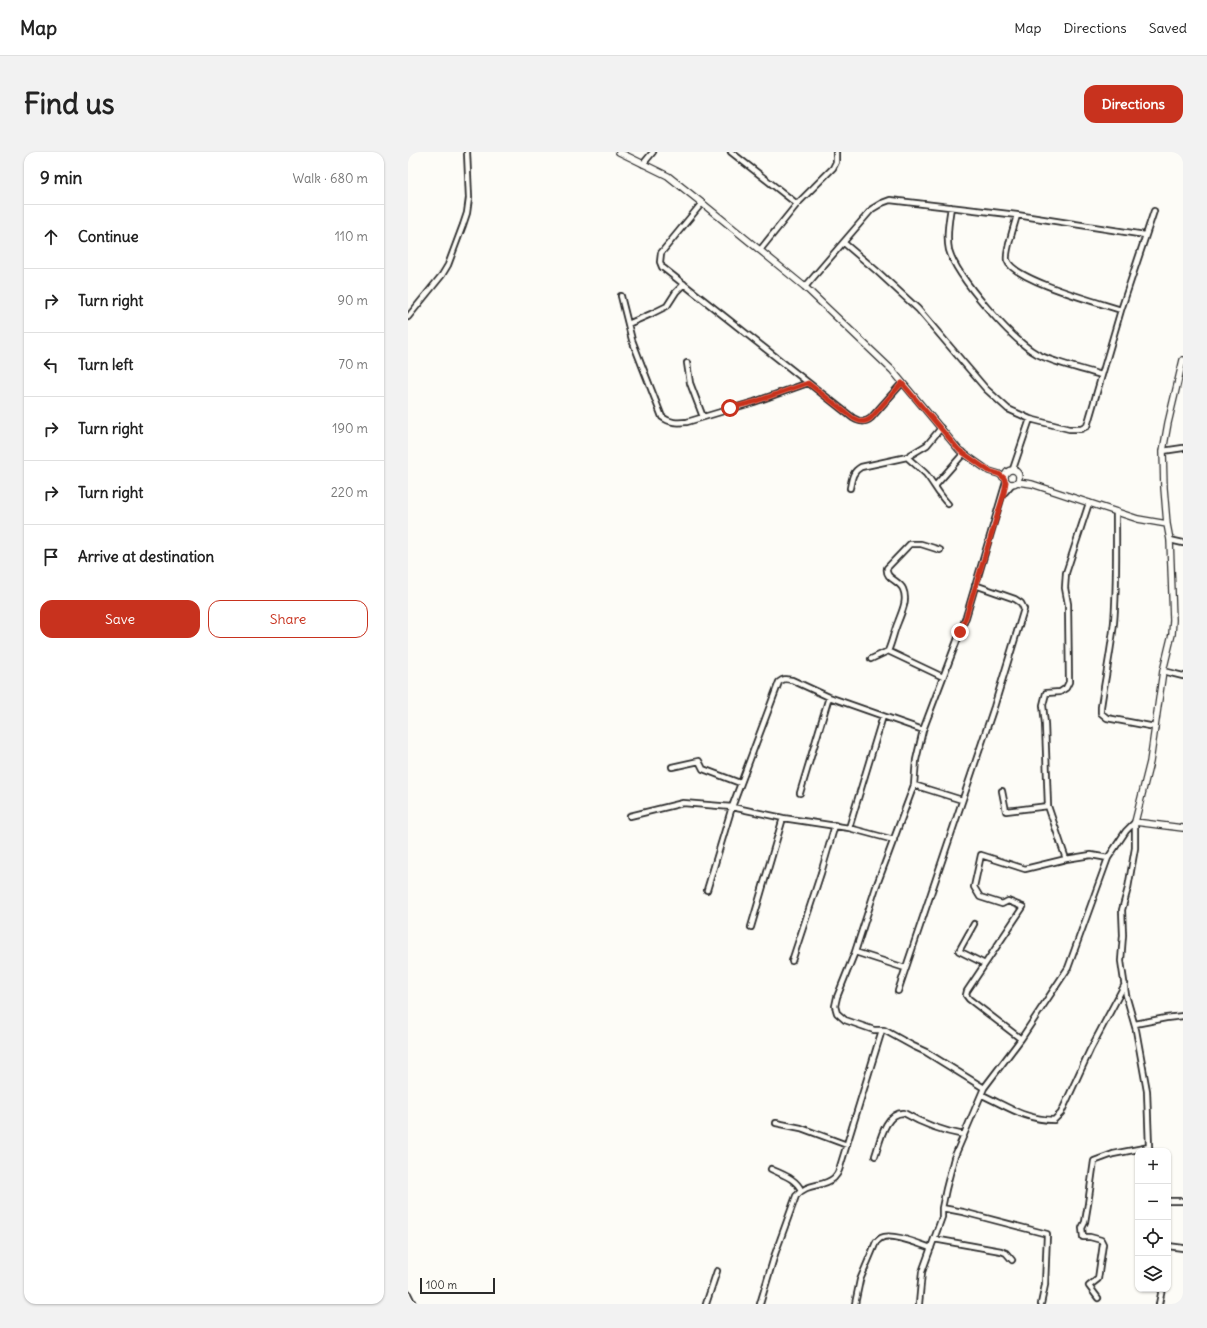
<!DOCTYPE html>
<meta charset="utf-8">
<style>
:root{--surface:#fff;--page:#f2f2f2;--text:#222;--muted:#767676;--line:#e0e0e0;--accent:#c8321e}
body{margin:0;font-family:Delius,sans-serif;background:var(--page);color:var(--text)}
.controls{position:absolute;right:12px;bottom:12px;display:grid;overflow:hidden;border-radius:8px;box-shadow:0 1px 3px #0004}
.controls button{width:36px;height:36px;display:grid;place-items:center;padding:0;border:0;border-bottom:1px solid var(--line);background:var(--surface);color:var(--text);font:20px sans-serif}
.scale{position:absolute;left:12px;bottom:10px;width:75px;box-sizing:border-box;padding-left:4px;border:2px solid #2b2b2b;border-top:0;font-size:11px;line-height:14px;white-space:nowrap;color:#2b2b2b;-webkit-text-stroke:3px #fdfcf7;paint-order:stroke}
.stop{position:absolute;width:12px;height:12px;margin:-9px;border:3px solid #c8321e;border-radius:50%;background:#fff}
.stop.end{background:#c8321e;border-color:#fff;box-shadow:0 1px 4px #0008}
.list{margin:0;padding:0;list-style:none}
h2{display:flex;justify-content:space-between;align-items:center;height:52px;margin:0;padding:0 16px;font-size:17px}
h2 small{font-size:13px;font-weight:400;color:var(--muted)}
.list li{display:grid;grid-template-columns:26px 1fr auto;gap:12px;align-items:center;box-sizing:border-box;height:64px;padding:0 16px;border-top:1px solid var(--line)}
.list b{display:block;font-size:15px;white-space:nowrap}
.list em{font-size:13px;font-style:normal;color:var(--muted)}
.actions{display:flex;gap:8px;padding:12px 16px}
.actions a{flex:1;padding:9px 0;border:1px solid var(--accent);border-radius:12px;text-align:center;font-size:14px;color:var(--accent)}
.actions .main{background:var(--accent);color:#fff}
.icon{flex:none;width:22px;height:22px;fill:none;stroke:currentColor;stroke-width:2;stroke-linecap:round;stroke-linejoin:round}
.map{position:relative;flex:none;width:775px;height:1152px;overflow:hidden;border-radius:12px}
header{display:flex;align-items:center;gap:24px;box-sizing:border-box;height:56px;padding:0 20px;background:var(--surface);border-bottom:1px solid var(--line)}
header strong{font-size:19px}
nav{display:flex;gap:22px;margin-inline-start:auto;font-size:14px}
.intro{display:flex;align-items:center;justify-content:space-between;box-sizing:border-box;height:96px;padding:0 24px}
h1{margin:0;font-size:28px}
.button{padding:10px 18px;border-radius:12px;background:var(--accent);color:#fff;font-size:14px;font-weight:700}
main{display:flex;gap:24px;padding:0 24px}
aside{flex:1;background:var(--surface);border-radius:12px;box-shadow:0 1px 3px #0004}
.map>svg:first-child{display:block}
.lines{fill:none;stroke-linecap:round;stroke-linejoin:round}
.minor-casing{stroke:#2b2b2b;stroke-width:8}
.tertiary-casing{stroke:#2b2b2b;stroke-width:8}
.minor{stroke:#fdfcf7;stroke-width:4.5}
.tertiary{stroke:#fdfcf7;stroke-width:5.5}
.route{stroke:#c8321e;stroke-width:5}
</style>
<header>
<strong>Map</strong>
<nav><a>Map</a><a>Directions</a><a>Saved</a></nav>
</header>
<div class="intro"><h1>Find us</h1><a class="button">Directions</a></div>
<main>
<aside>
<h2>9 min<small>Walk · 680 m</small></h2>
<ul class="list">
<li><svg class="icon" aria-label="ahead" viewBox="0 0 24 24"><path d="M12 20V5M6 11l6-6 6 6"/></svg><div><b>Continue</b></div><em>110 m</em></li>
<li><svg class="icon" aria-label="right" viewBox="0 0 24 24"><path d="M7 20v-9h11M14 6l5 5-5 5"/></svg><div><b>Turn right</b></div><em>90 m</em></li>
<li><svg class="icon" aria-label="left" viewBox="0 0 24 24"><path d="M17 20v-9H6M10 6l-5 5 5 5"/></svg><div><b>Turn left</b></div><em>70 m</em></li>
<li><svg class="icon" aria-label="right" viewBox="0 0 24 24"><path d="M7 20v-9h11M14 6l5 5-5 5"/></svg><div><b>Turn right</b></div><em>190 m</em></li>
<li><svg class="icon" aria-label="right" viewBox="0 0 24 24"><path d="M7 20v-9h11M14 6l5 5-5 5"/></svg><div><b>Turn right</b></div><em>220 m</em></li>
<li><svg class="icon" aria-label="arrive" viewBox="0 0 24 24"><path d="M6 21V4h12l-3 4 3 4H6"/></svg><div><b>Arrive at destination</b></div></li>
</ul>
<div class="actions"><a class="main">Save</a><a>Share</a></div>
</aside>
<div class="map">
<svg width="775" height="1152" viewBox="0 0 775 1152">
<rect width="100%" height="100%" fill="#fdfcf7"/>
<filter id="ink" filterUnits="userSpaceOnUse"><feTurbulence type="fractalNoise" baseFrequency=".025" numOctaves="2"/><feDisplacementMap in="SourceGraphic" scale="8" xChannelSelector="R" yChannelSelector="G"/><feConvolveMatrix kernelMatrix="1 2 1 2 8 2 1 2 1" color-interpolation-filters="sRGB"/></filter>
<g filter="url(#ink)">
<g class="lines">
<g class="minor-casing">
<path id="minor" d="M323,0L389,52
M235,12L245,0
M294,51L253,101L252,110L254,115L445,266C452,270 457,271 463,266L494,231
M543,55C541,68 538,84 541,98C549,126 604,188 629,202C646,211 675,217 693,223
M609,63C607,72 597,100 599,108C605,128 692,151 713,158
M436,91L470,120L510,157L578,237L600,257L622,267L661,277H673L679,274L713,158L746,59
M352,98L389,52L425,16L428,10V0
M397,135L464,57L474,51L482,48L609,63L737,83
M213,144L224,188L254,265C262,271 269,271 279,270L346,250L400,231
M0,165L34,123L40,113L55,73L59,61L61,46L59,0
M220,172L243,162L259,154L268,140L276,132
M279,211L282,231L295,265
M755,299L775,296
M499,305C505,311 512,316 518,322C526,332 531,343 540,352
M605,317L622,267
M527,334L556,301
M442,336C444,327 444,320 453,315L499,305L519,293L533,276
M597,340L604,332
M708,360C708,397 709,434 706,470C703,499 697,527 693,555V561L699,566L747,575
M762,388L775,391
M480,499C484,490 486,479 490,470C494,459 500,448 495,437C491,428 477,427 479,416L502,392H513L532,398
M463,507L480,499L535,525
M755,519L775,524
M264,615L291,609L295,617L332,631
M506,633L554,648
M594,639L598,659L640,654
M392,641L421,545
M222,664L275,651L324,655L375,666L441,676L486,688
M727,670V696L720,736L714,758L715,783L713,809L718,843L728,878L739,939L741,995L742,999
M441,676L475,564
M658,707L640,654L637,572L635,553L638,541L652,540L658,536L661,530L660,452L657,436L658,421L681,351
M299,738L324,655L371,530C376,526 378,527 384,528L421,545L515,578
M566,772L551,799L577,812
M343,775L375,666
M447,800L497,816
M384,809L413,721L427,673
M490,839L586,555L616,457L613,451L607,447L567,433
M727,872L758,866L775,864
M613,887L561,847L558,843L559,839L615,755L600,749L594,752L572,745L566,735L573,703L617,717L658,707L683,703L700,706
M576,936L518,900L505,894L476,878H466L437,868L429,861L427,854L429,845L447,800L468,735L506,633L508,608L515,578L558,465L598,330
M574,943C599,954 617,968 646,968L653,961L682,898L717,832
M368,971L393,976L439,993
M467,1004C472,990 477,960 496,961C515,972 534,979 556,983
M363,1017C375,1023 387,1026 393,1038
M760,1049H775
M534,1056L555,1060L639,1082L637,1133L633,1152
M526,1087L593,1099L598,1101L604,1108
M760,1094L775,1096
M0,1142L5,1152
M690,1146L681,1134L690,1127L695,1092L693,1088L682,1085H675L674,1076L677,1070L680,1052L686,1009L705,1002L741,995
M298,1152L309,1119
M352,1152L367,1102L388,1044C400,1030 414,1036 426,1026C428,1024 430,1021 431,1018L474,878
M447,1152L452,1128L468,1090C469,1090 472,1086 473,1086C483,1080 511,1092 523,1096
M511,1152L514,1120L534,1065V1056L538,1037L546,1006L576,936L613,887L660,816L700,706L718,679L727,670
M751,1152L754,1137"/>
</g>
<g class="tertiary-casing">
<path id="tertiary" d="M211,0L260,24L294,51L397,135L484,218L551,298L581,319L591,322L596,326
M775,208L760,271L755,299L756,336L759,372L762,388L765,468L764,482L755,519L742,610L727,670L775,676
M597 325a7 7 0 1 1 14 0a7 7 0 1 1-14 0Z
M609,330L624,332L730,367L759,372"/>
</g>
<use href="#minor" class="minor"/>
<use href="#tertiary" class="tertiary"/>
</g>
</g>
<g class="lines" filter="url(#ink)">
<path class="route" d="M322,256L346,250L400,231L445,266C452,270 457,271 463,266L494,231L551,298L581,319L591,322L596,326L598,330L596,341L558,465L552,480"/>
</g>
</svg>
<div class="controls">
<button>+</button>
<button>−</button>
<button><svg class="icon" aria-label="locate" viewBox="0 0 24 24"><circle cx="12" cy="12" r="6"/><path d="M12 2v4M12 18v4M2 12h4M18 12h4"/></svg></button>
<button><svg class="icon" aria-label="layers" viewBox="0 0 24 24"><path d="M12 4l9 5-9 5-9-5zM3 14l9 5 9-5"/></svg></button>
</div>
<div class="scale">100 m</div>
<div class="stop" style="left:322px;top:256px"></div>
<div class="stop end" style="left:552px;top:480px"></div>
</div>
</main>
